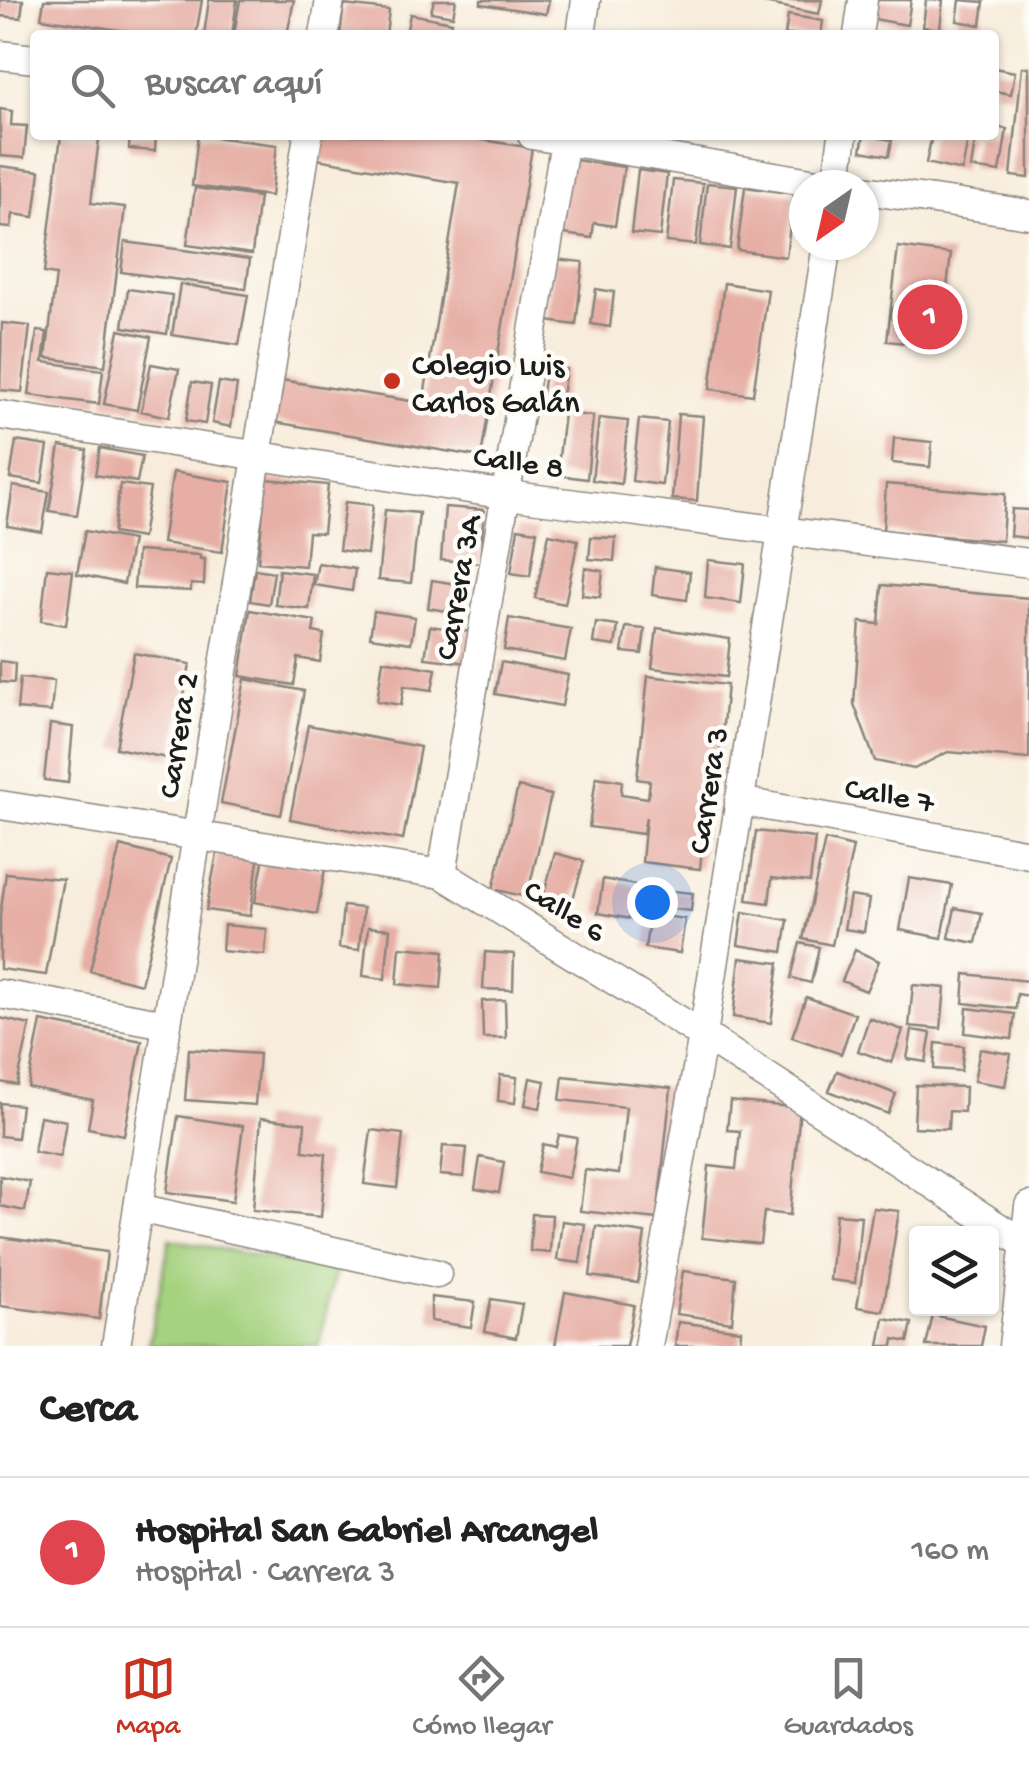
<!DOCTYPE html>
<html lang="es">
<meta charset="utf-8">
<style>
:root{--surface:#fff;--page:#f2f2f2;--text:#222;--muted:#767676;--line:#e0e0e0;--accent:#c8321e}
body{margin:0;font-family:"Gochi Hand",sans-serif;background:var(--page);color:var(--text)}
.controls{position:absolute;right:30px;bottom:30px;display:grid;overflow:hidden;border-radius:10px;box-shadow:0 2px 8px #0004}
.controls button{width:90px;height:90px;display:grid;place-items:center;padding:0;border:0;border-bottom:2px solid var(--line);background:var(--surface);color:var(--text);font:50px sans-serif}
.compass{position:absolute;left:789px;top:170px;width:90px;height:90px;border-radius:50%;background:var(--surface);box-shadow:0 2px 8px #0004;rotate:214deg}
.you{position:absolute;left:652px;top:902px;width:35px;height:35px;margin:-25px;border:8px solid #fff;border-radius:50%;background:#1a73e8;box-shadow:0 0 0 15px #1a73e833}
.badge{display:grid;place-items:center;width:65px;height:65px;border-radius:50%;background:var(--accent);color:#fff;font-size:32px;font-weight:700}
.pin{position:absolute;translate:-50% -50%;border:5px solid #fff;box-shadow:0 2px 10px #0006}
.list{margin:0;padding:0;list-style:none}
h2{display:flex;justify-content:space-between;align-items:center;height:130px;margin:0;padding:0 40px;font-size:42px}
h2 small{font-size:32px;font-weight:400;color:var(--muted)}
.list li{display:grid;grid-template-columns:65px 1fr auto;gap:30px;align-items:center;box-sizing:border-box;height:150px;padding:0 40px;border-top:2px solid var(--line)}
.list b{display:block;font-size:38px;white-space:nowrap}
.list p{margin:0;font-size:32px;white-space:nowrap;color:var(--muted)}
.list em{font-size:32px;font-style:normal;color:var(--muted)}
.icon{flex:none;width:55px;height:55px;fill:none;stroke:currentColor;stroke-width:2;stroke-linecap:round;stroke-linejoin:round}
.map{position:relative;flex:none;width:1029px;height:1346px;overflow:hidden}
.search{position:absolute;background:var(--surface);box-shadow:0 2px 8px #0004;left:30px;right:30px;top:30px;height:110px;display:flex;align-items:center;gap:25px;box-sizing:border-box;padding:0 35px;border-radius:10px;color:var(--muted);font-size:38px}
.sheet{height:280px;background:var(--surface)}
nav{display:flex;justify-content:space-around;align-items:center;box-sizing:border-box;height:140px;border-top:2px solid var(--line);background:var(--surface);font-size:28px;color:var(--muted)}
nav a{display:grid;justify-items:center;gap:5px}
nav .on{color:var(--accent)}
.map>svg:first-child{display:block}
.green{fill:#a5d27f;stroke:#60774e;stroke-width:2.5}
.building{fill:#e6aea4}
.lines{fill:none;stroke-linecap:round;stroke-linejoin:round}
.minor-casing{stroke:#8a847c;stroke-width:31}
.minor{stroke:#fff;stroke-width:28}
.poi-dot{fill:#c8321e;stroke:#fdfcf7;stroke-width:4}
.labels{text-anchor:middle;stroke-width:9;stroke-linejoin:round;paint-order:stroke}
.poi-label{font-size:32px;fill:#1c1c1c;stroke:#fdfcf7;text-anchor:start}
.street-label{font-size:32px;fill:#1c1c1c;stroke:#fdfcf7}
</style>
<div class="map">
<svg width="1029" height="1346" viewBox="0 0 1029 1346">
<rect width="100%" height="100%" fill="#fdfcf7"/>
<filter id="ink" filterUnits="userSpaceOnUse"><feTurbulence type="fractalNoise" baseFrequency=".01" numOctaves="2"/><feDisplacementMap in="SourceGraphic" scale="20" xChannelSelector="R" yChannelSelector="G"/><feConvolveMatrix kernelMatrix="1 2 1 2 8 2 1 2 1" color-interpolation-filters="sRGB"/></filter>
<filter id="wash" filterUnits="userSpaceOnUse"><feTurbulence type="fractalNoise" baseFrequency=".0048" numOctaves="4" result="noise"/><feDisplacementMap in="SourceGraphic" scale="40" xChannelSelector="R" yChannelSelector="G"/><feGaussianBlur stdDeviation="2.25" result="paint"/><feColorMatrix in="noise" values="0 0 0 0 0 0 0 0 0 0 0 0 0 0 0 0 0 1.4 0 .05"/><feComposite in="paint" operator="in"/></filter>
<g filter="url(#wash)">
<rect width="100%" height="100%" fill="#f8eddc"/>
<path class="green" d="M170,1239L335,1271L319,1346H148Z"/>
<g id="blocks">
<path class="building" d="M0,0H23L21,18L0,16Z
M44,0H202L196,35H151L41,18Z
M209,0H237L232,35H204Z
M240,0H294L287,35H234Z
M434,0H456L453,16L431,12Z
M481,0H549L546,14L481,4Z
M749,0H822L819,14Z
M877,0H911L907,25L874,19Z
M926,0H943L940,29L923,27Z
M960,0L984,2L981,25L957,21Z
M344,5L389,10L386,35H340Z
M410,14L452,22L450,35H406Z
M788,15L823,21L821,35H785Z
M1022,67H1029V178L1011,176Z
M994,68L1015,72L1011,94L994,91Z
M0,109L12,111L11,125L27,126L24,158L0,156Z
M994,127L1007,129L1000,172L971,168L976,135H994Z
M61,135L99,139L91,203L125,207L105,366L46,358L56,275L44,273Z
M130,135H156L155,151L129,149Z
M198,135L277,145L271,196L192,186Z
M315,135H453L532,148L481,457L268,421L275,379L423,403L459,183L311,158Z
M864,135L892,140L889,156L861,151Z
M932,135H969L962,171L926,163Z
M568,159L624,167L615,226L594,223L592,238L557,233Z
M0,166L40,171L34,217L13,214L11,228L0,227Z
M638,170L667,174L660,236L631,233Z
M673,180L703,183L696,245L666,242Z
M707,183L737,186L730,249L700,245Z
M745,187L794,194L786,257L737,250Z
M195,188L259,197L252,254L187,245Z
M125,242L250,259L246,289L121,272Z
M898,247L951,254L940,347L887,341Z
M554,259L583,262L576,325L547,321Z
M724,283L768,290L753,395L710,389Z
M180,284L248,295L239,345L172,335Z
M128,289L172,295L167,334L123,327Z
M596,289L614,292L610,327L591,324Z
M2,323L30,326L22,392L0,390Z
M119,330L151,337L137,410L104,404Z
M37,331L47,332L43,362L103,370L99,404L29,395Z
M151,364L179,369L169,417L141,411Z
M546,366L566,369L561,403L541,400Z
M192,382L211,385L205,424L186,421Z
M219,382L237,385L231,427L212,423Z
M564,413L593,416L587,479L557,475Z
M678,414L703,416L697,501L672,499Z
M599,418L628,421L621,484L592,480Z
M639,419L668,422L662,485L632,481Z
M894,438L932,442L930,467L892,463Z
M16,441L48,446L42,483L10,478Z
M60,446L87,450L77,515L49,511Z
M100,448L142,456L137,482L95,475Z
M173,472L232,482L222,552L162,543Z
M266,479L328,485L323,533L308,532L305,566L258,562Z
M120,484L150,488L142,538L113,533Z
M886,484L1005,494L1002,541L883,531Z
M13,486L49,492L42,532L7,526Z
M345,502L373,505L367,554L339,550Z
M445,507L484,510L480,563L441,560Z
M1012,509L1029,510L1027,538L1010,536Z
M385,510L419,513L411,583L378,580Z
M518,528L537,531L530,576L511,573Z
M85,531L132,540L124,584L77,574Z
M549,534L578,540L565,604L535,598Z
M591,537L616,538L614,561L589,559Z
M137,551L200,555V559H205L204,585L191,584V591L134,588Z
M708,560L745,564L741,603L705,598Z
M318,563L355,569L352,591L314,585Z
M655,567L690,572L687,600L652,595Z
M47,568L73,571L66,625L41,621Z
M585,568L603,571L600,597L582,595Z
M255,569L274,572L269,604L250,601Z
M279,570L313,574L309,609L275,605Z
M432,580L469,586L464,614L428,608Z
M882,585L1029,598V759L948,752L914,769L875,761L854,704L860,622L879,624Z
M250,610L315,621L313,632L324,634L320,662L298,658L294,685L240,676Z
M374,611L415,617L411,643L370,637Z
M509,618L571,629L565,661L504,650Z
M596,623L618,626L615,646L593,643Z
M430,626L472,632L468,663L425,658Z
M626,627L645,629L642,654L622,652Z
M657,628L730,639L726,677L652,668Z
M134,653L190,664L172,759L116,748Z
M383,660L436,669L432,690L404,686L401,705L377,701Z
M0,661L15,663L14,683L0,682Z
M501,662L568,675L562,706L495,694Z
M648,676L727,685L716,793L707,796L700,869L642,862L646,817L643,834L589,827L596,777L622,781L621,794L648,798L650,781L637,779Z
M20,678L54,681L51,712L17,709Z
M245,679L304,691L281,815L221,803Z
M50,724L73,727L68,783L44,780Z
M308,725L420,747L403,840L290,819Z
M518,787L551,795L527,897L493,889Z
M756,831L815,838L810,882L772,878L769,903L747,900Z
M825,840L853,847L832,945L803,939Z
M120,846L171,859L141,984L90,971Z
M218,849L259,855L250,916L206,910Z
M555,853L584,861L570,909L542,901Z
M264,857L325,869L317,914L255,902Z
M6,873L63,879L46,975L0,969V916Z
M909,878L952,885L942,938L900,930Z
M603,879L646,887L641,921L598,913Z
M654,889L693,893L691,911L652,907Z
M850,896L869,899L864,932L844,929Z
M343,906L363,908L359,950L339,948Z
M955,908L982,913L976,943L949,938Z
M743,912L788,920L783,952L738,945Z
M650,914L685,919L680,953L645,948Z
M224,925L267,929L265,955L222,951Z
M368,927L390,929L385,979L363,976Z
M800,943L819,947L811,983L791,978Z
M400,947L444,951L441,988L397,984Z
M855,950L879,961L866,991L842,981Z
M485,952L514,954L513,990L483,989Z
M740,958L779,963L771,1023L733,1017Z
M965,974L1029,981V996L1017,994L1016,1009L963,1003Z
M913,985L945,988L941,1029L909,1026Z
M806,997L855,1014L841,1054L792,1037Z
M505,1000L506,1038H483L482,1001Z
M967,1008L1015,1014L1012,1039L965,1033Z
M0,1018L30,1025L17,1085L0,1082Z
M869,1018L903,1030L892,1063L858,1051Z
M41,1021L142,1041L124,1135L88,1128L93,1100L28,1087Z
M912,1030L931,1033L926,1062L907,1059Z
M936,1043L964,1046L961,1071L934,1069Z
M189,1049L259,1054L255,1105L185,1100Z
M980,1049L1011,1054L1005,1086L974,1081Z
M837,1071L896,1094L888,1114L829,1091Z
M500,1075L517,1077L515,1103L498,1101Z
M563,1076L671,1088L657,1219L580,1211L585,1170L619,1174L626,1107L560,1100Z
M530,1078L545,1081L540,1108L525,1105Z
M916,1085L965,1087L964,1112L949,1111L948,1129L914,1127Z
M730,1101L800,1108L790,1215L764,1212L760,1244L702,1238L709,1166L736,1169L740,1131L727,1130Z
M0,1103L21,1105L17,1138L0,1136Z
M40,1116L66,1121L60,1157L34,1152Z
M178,1116L243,1126L233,1201L167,1192Z
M261,1118L305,1123L303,1151L326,1154L321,1217L253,1210Z
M371,1130L403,1134L397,1188L364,1184Z
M559,1135L577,1138L569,1178L537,1172L543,1144L556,1147Z
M443,1146L467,1148L464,1177L440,1175Z
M480,1157L504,1162L499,1193L475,1189Z
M0,1176L30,1182L25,1211L0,1206Z
M873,1208L899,1211L883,1311L857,1307Z
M532,1214L552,1215L550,1253L530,1251Z
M836,1214L861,1216L855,1283L830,1280Z
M562,1221L585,1224L580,1263L557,1260Z
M596,1226L645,1233L638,1283L590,1276Z
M0,1237L107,1252L99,1319L0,1306Z
M683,1271L736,1278L732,1322L676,1314Z
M565,1292L634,1305L626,1346H555Z
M431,1297L475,1302L471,1327L431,1321Z
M491,1299L522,1304L516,1338L485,1332Z
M933,1315L985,1326L981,1346H926Z
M884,1318L912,1323L908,1342L894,1339L893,1346H879Z
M678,1322L741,1330L740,1346H675Z"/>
</g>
</g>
<g filter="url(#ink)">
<use href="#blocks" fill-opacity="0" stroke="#8a847c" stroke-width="2.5"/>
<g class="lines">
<g class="minor-casing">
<path id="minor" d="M324,35L330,0
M581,35L586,0
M858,35L863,0
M0,55L35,59
M532,135L828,185
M836,185L843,135
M864,190L1029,214
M0,415L507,495L1029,563
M739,801L1029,854
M0,805L442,874L703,1035L1029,1247
M442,874L566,135
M0,994L166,1024
M138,1208L437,1274
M116,1346L308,135
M648,1346L703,1035L827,245
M1013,1346L1029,1206"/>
</g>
<use href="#minor" class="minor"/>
</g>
</g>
<circle class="poi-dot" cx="392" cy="381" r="10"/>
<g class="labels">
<g class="poi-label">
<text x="412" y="374">Colegio Luis<tspan x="412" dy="37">Carlos Galán</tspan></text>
</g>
<g class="street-label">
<text transform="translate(519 460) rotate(8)" y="11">Calle 8</text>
<text transform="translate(456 587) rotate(-80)" y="11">Carrera 3A</text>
<text transform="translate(176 735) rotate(-81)" y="11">Carrera 2</text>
<text transform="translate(706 790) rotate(-81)" y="11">Carrera 3</text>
<text transform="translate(890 793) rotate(10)" y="11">Calle 7</text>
<text transform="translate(566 909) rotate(32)" y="11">Calle 6</text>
</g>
</g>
</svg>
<div class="controls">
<button><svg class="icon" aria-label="layers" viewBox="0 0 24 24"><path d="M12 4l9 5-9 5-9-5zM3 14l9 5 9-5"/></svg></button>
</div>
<svg class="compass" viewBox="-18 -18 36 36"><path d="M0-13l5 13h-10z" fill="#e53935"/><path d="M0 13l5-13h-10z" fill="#767676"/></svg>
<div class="you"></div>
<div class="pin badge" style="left:930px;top:317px;background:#e0444e">1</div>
<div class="search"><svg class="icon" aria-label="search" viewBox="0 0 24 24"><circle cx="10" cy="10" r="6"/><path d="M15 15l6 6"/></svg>Buscar aquí</div>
</div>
<section class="sheet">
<h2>Cerca<small></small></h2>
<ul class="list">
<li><span class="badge" style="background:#e0444e">1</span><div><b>Hospital San Gabriel Arcangel</b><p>Hospital · Carrera 3</p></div><em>160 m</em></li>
</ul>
</section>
<nav>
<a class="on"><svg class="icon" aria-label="map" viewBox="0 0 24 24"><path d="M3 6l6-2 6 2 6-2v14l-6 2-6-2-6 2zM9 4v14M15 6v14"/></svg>Mapa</a>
<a><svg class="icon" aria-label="directions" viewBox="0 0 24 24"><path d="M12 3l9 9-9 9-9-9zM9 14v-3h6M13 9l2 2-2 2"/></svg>Cómo llegar</a>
<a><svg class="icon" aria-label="saved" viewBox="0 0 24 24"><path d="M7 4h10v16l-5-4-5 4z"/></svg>Guardados</a>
</nav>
